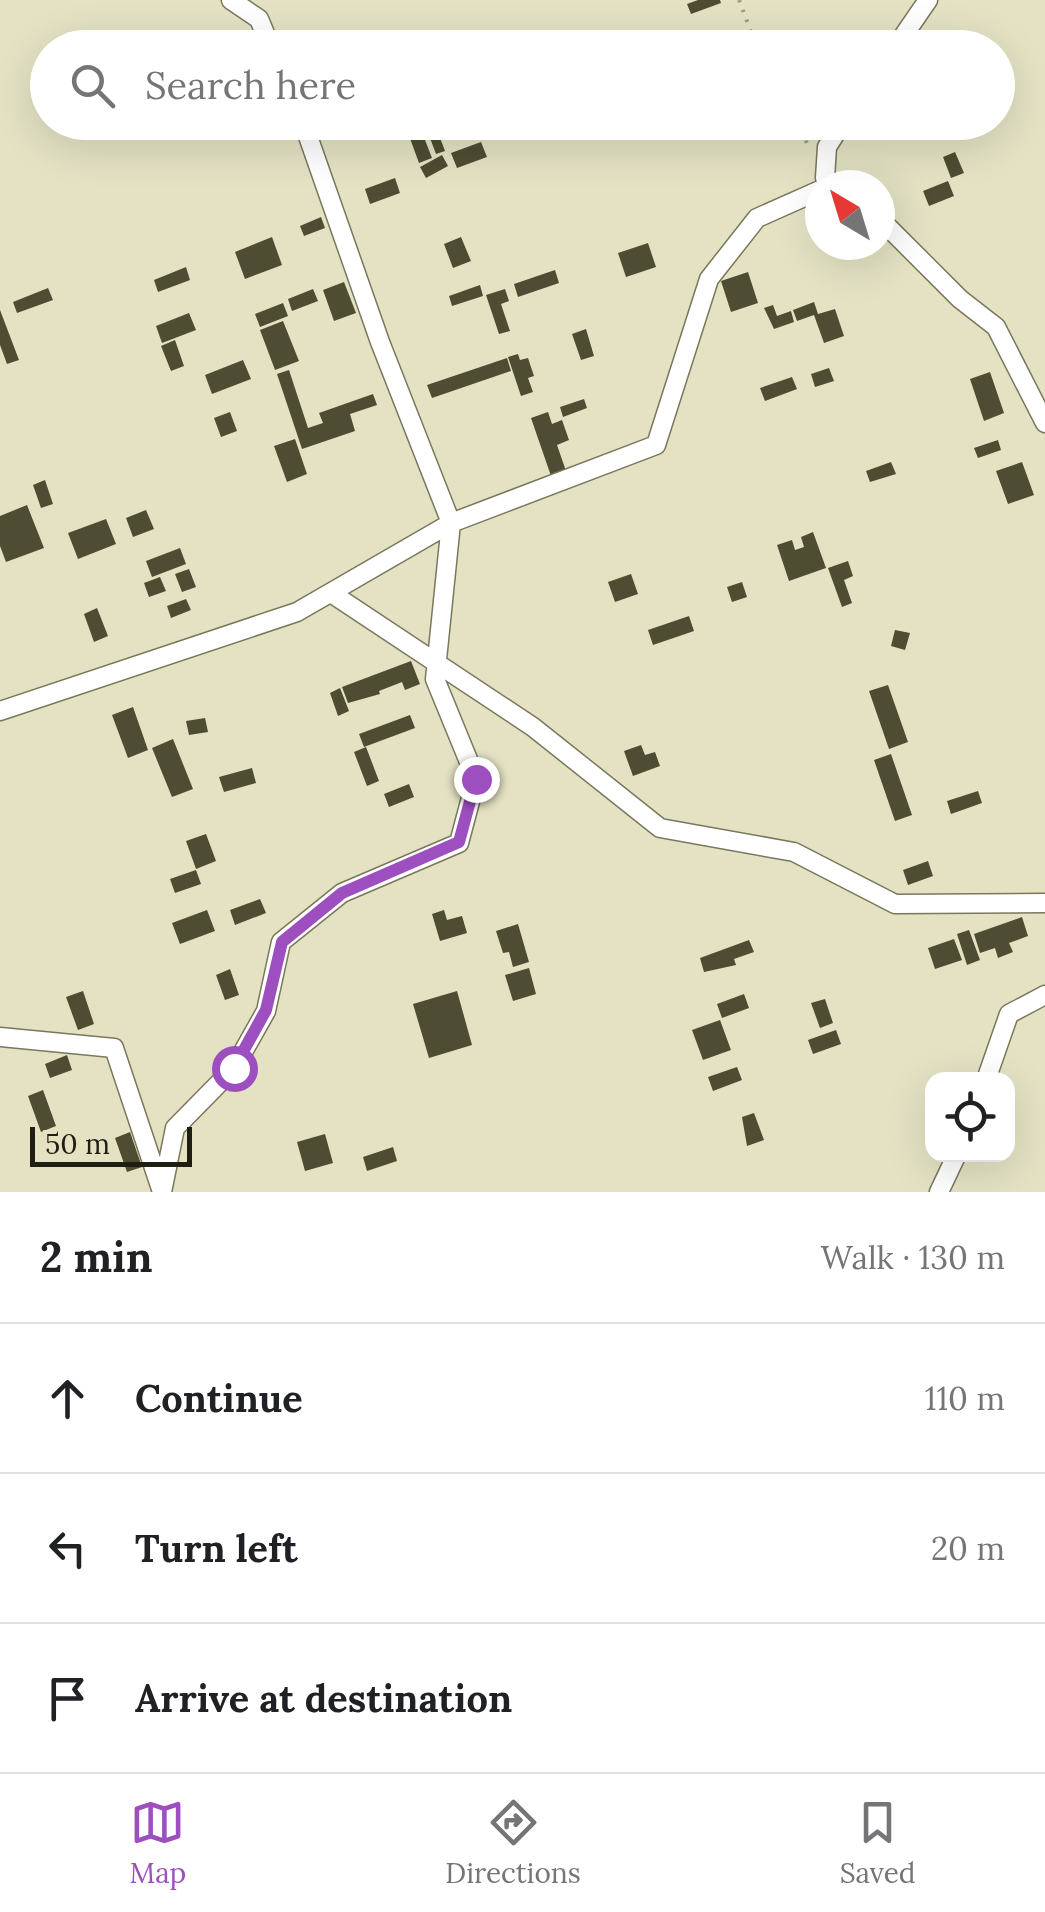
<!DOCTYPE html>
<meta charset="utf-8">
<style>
:root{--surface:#fff;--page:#f2f2f2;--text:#202124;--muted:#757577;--line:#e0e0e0;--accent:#9d4fc0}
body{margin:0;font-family:Lora,serif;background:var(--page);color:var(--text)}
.controls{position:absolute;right:30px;bottom:30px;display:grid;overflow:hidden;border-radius:20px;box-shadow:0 10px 40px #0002}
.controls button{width:90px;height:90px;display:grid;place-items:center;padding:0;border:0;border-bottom:2px solid var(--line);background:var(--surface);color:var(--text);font:50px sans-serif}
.compass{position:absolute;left:805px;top:170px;width:90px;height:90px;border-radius:50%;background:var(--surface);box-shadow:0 10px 40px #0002;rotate:322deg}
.scale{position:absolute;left:30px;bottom:25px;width:162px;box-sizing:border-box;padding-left:10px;border:5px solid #1f1e13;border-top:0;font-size:28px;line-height:35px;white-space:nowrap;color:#1f1e13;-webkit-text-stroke:8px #e4e2c3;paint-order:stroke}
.stop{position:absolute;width:30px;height:30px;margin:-22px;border:8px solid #9d4fc0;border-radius:50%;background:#fff}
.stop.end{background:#9d4fc0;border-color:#fff;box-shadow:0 2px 10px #0008}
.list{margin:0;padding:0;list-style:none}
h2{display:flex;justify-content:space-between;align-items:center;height:130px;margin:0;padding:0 40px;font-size:42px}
h2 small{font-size:32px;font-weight:400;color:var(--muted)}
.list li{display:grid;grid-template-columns:65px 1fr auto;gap:30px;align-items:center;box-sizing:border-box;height:150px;padding:0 40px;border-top:2px solid var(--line)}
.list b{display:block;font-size:38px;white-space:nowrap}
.list em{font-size:32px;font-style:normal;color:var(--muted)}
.icon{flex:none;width:55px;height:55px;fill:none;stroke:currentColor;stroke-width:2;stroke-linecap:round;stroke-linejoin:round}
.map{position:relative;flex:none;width:1045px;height:1192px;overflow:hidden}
.search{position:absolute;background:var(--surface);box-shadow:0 10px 40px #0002;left:30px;right:30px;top:30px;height:110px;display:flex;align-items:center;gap:25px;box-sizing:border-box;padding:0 35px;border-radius:55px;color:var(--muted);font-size:38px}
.sheet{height:580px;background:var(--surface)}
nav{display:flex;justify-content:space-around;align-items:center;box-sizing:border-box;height:140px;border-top:2px solid var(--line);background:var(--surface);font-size:28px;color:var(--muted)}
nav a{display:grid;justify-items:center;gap:5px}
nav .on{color:var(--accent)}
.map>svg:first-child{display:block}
.building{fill:#4e4c32}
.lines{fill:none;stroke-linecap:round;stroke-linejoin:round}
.minor-casing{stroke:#79775c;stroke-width:21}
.path{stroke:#9f9d85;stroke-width:4;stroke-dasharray:2.5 8;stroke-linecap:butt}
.minor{stroke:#fff;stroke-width:18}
.route{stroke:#9d4fc0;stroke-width:12}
</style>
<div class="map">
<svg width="1045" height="1192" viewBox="0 0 1045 1192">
<rect width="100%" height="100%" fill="#e4e2c3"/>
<path class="building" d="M698,0H720L721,3L691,14L687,4Z
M459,30L463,41L438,48L435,39Z
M404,122H418L432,158L419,163Z
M424,122H434L445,151L436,154Z
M481,142L487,157L457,168L451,153Z
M955,152L964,173L951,178L943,157Z
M442,155L448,166L426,178L420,167Z
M395,178L400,193L370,204L365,189Z
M948,181L954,196L929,206L923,191Z
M321,217L325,228L304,236L300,226Z
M272,237L282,265L245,279L235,252Z
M461,237L471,261L453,268L444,244Z
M648,243L656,267L626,277L618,253Z
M186,267L190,280L158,292L154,280Z
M555,270L559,283L518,297L514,284Z
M748,272L758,303L731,312L721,281Z
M344,282L356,313L334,321L323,290Z
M480,285L483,296L452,306L449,296Z
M48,288L53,300L17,313L13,302Z
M313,289L318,301L292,311L288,299Z
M505,289L509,301L501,304L510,331L499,334L486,295Z
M814,302L818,314L835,309L844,336L824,343L814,315L797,321L793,310Z
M283,303L288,316L260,327L255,314Z
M773,305L777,316L791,311L794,322L774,329L764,308Z
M0,310L19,360L7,364L0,345Z
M189,313L196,330L162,343L156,326Z
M283,321L299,361L275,370L260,330Z
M586,329L594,356L581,360L572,334Z
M175,340L184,366L171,371L161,346Z
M518,354L520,360L528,358L534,376L528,378L533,392L521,396L508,357Z
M507,358L511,371L432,398L427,385Z
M243,360L251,379L212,394L205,375Z
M829,368L834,381L815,387L811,374Z
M289,370L308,428L323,423L319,413L373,394L377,405L350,414L355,431L302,449L277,374Z
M990,372L1004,413L984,421L970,379Z
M792,377L797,389L765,401L760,388Z
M584,399L587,408L563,417L560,407Z
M230,412L237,431L221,437L214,418Z
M548,412L552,424L562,420L569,440L557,445L566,471L551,476L531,418Z
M295,439L307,474L287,482L274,446Z
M998,440L1001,450L978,458L974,448Z
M891,462L896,474L870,482L866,471Z
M1022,462L1034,495L1008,504L996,471Z
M45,480L53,504L41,508L33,485Z
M27,505L44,548L6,562L0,546V516Z
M146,510L154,529L133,537L126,518Z
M106,519L116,544L78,559L68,533Z
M813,532L826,568L789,581L777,545L792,540L795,550L804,547L801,537Z
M180,548L186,564L152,577L146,561Z
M848,561L853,576L844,580L852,603L842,607L828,568Z
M189,569L196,587L182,592L175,574Z
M631,574L638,594L615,602L608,582Z
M160,577L166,591L149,597L144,583Z
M742,582L747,597L732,602L727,587Z
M186,599L191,610L171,618L167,606Z
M97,608L108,636L94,642L84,614Z
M689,616L694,631L653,645L648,630Z
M895,630L910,633L905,650L891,646Z
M411,661L420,684L405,690L402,682L379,691L380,694L348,703L342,687Z
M888,685L908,742L889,749L869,691Z
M340,688L349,711L338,716L330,693Z
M133,707L148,750L128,758L112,715Z
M410,715L415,728L364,747L359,734Z
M205,718L208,732L189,735L186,721Z
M173,739L193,789L172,797L152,748Z
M641,745L645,755L655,752L660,766L633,776L624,751Z
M366,747L379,781L367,786L354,752Z
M891,754L912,815L895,821L874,760Z
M252,768L256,783L224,792L219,777Z
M409,784L414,797L389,807L384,794Z
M978,791L982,803L951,814L947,801Z
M206,834L216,861L196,869L186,841Z
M928,861L933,876L908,885L903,870Z
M196,870L201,884L175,893L170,879Z
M260,899L266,913L235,925L230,910Z
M207,910L215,931L180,944L172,923Z
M444,910L447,920L462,916L467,933L440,941L432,914Z
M1022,917L1028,936L1009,943L1013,952L998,958L995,948L980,953L974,934Z
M518,924L529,962L513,967L509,952L503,953L496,931Z
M969,930L980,960L967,965L957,934Z
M954,939L962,960L935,969L928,948Z
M749,940L754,952L734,959L736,965L704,972L700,958Z
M529,968L536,994L513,1001L505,975Z
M230,969L239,995L225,1000L216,975Z
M83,991L94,1024L78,1030L66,997Z
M457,991L472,1045L429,1058L413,1004Z
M744,994L749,1008L722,1018L717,1004Z
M825,999L833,1023L820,1028L811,1003Z
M720,1020L731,1050L703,1060L692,1030Z
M836,1030L841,1044L813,1054L808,1040Z
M67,1055L72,1070L50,1078L45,1064Z
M737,1067L742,1080L713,1091L708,1077Z
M43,1090L56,1126L41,1132L28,1096Z
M754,1113L764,1140L747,1146L742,1117Z
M57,1130L65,1152L50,1157L43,1135Z
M130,1132L142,1167L127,1172L115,1138Z
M325,1134L333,1163L305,1171L297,1142Z
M393,1147L397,1161L367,1171L363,1157Z"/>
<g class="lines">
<g class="minor-casing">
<path id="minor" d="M231,0L259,19L271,48
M895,48L928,0
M303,122L380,342L451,523L656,445L709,279L757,218L820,190
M825,178L827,147L843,122
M880,219L960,299L996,327L1045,423
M331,593L533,727L660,828L794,852L895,904L1045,903
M0,711L297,612L451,523
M0,1037L114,1048L162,1192
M986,1080L1009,1014L1045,995
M162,1192L175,1128L234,1068L266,1011L281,942L342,893L459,843L476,779L435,679L451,523
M939,1192L957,1154"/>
</g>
<path class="path" d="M739,0L757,48
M796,122L808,145"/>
<use href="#minor" class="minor"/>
</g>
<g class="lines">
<path class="route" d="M234,1068L266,1010L282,942L342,893L459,842L476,779"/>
</g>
</svg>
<div class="controls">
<button><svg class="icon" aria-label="locate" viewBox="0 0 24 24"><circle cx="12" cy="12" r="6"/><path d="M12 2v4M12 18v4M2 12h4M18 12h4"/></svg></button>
</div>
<svg class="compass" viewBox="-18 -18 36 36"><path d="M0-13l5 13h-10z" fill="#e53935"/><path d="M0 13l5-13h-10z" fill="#757577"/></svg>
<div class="scale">50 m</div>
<div class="stop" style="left:234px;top:1068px"></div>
<div class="stop end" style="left:476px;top:779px"></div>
<div class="search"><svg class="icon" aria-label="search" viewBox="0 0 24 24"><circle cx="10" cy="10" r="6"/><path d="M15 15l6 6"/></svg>Search here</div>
</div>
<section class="sheet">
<h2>2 min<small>Walk · 130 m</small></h2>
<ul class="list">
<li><svg class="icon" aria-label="ahead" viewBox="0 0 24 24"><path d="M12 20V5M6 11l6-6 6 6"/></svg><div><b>Continue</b></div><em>110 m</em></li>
<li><svg class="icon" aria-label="left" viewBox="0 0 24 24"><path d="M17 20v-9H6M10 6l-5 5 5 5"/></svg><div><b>Turn left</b></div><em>20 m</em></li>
<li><svg class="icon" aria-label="arrive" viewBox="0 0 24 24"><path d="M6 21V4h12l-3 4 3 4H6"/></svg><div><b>Arrive at destination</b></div></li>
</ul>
</section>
<nav>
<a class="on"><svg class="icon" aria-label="map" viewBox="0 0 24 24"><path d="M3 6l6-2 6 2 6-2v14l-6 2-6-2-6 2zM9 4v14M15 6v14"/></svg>Map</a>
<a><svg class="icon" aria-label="directions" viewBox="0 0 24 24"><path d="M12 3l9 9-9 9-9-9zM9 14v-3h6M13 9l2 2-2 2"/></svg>Directions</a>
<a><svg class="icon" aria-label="saved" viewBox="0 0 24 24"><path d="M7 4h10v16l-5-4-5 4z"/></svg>Saved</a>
</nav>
